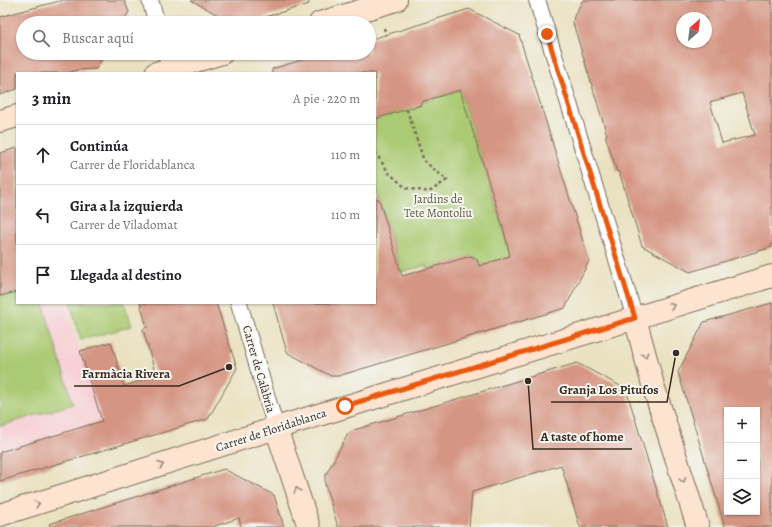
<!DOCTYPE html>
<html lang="es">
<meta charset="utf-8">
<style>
:root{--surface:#fff;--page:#f6f6f6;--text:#202124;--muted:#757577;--line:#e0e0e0}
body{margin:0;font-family:Alegreya,serif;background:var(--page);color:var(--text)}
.controls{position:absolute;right:12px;bottom:12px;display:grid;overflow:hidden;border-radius:0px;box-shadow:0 1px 3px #0004}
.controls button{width:36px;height:36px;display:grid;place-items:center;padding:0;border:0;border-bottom:1px solid var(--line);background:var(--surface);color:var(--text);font:20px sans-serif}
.compass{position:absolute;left:676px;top:12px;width:36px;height:36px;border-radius:50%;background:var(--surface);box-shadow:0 1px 3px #0004;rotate:28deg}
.stop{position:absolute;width:12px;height:12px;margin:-9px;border:3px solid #ea580c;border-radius:50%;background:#fff}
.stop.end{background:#ea580c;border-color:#fff;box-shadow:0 1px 4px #0008}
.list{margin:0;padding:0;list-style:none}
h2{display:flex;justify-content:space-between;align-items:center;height:52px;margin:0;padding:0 16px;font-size:17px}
h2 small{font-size:13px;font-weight:400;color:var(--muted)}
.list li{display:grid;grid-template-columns:26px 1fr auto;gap:12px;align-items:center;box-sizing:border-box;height:60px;padding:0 16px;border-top:1px solid var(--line)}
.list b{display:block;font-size:15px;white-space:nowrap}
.list p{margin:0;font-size:13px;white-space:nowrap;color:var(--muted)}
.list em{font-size:13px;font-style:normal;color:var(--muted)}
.icon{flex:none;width:22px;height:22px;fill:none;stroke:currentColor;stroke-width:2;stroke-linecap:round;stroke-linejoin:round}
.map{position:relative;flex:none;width:772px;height:527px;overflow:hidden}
.search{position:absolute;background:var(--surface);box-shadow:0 1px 3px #0004;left:16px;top:16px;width:360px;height:44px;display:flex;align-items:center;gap:10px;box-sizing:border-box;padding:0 14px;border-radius:22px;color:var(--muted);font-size:15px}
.panel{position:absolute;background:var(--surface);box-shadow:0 1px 3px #0004;left:16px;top:72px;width:360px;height:232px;border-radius:0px}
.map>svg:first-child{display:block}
.built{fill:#f7cfd4}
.green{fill:#aaca73;stroke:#727a48}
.building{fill:#d59583;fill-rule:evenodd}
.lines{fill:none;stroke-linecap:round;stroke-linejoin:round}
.street-casing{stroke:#786a57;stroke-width:18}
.secondary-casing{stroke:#786a57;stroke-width:24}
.path{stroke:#786a57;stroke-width:2.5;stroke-dasharray:3 3;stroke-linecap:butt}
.street{stroke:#fff;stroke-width:16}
.secondary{stroke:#fde4d1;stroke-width:22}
.oneway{stroke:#9c8778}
.route{stroke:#ea580c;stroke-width:5}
.labels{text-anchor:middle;stroke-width:4;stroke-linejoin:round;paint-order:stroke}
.park-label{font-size:12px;fill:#5c5a38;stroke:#f6f6f2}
.street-label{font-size:12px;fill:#3b2a1e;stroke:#f6f6f2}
.leader{fill:none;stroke:#3b2a1e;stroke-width:1.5}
.callout-dot{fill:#3b2a1e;stroke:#f6f6f2;stroke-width:1.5}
.callout-label{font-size:13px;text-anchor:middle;font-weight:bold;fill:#3b2a1e;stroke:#f6f6f2;stroke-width:4;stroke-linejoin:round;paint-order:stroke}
</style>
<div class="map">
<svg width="772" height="527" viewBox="0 0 772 527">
<rect width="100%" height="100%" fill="#f6f6f2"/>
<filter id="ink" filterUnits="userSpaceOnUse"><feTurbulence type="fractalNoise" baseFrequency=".025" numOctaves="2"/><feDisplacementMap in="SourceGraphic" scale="8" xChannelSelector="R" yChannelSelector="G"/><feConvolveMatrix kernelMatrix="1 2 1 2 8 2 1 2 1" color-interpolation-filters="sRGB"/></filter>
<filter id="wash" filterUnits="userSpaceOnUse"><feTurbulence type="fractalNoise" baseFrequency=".012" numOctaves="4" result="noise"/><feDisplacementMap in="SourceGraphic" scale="16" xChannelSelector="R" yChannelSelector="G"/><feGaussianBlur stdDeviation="0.9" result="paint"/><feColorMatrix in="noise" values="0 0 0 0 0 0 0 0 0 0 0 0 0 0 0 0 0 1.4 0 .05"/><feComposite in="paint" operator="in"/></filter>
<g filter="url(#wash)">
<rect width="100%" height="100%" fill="#eae1c0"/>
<path class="built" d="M0,296L17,303H65L110,448L0,481Z"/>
<path class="green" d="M460,90L504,231L510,256L479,266L477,259L471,256L428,273L426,265L401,272L375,185V119L402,111V108L412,105L413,109L421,106V102Z
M17,292V303H43L73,404L0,426V296Z
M70,303H124L132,326L81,340Z"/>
<g id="blocks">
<path class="building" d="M63,0H124L129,12L122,23H23V53H105L96,69L77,70L68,73H17V89L0,95V17Z
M191,0H308L309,4L245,23H232Z
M583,0H772V247L690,272L642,246L619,171L617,172L606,138V135H607L573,23L574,16ZM682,18H706V42H682ZM742,93L755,135L722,143L710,102Z
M469,9L519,35L589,261L565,308L338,376H331L288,353L286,349L273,303H375V199H379L402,276L471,256L477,259L479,266L510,256L504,231L460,90L421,102V105L375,119V73H272V69L325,53H369V40Z
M17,148V292L0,296V153Z
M140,303H216L237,368L208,419L0,481V452L102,421L80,351L111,342L124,386L156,376L143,329L147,327Z
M772,303V527H725L678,372L704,322ZM727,410H757V512H727Z
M577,363L626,389L668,527H580L561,465L472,492L469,527H338L325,484V476L348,434L354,430Z
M224,469L274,495L284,527H241L239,518L212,527H50L49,524Z"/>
</g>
</g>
<g filter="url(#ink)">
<use href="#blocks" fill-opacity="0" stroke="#786a57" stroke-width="1"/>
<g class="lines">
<g class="street-casing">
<path id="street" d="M150,0L157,23
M537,0L635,318
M166,53L172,73
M239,303L276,428"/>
</g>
<g class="secondary-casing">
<path id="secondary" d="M320,23L396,0
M156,73L222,53
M0,121L17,116
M635,318L653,385L698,527
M276,428L309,527
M0,515L276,428L772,276"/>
</g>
<path class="path" d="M384,28L386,35
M375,152L389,173L406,188L429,192L447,180L424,161L406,107"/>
<use href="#street" class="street"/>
<use href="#secondary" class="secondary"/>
</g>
<defs><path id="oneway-chevron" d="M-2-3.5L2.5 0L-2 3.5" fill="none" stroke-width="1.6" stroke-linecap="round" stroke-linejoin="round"/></defs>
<g class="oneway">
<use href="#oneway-chevron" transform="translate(672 306) rotate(-17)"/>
<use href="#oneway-chevron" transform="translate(645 355) rotate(75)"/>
<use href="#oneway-chevron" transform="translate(161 465) rotate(-18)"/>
<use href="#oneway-chevron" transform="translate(683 480) rotate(73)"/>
<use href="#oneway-chevron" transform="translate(297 490) rotate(-107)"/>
<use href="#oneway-chevron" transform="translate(37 504) rotate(-17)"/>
</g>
</g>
<g class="lines" filter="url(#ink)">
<path class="route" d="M345,406L635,318L547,34"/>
</g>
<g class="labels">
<g class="park-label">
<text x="438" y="203">Jardins de<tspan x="438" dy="14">Tete Montoliu</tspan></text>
</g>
<g class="street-label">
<text transform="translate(259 369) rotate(74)" y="4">Carrer de Calàbria</text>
<text transform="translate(271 430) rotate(-18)" y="4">Carrer de Floridablanca</text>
</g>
</g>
<path class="leader" d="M229 367L179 386H74M676 353L667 402H551M528 381L533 449H632"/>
<g class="callout-dot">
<circle cx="229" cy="367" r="4"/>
<circle cx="676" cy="353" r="4"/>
<circle cx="528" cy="381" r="4"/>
</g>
<g class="callout-label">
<text x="126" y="378">Farmàcia Rivera</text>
<text x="609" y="394">Granja Los Pitufos</text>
<text x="582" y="441">A taste of home</text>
</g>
</svg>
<div class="controls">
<button>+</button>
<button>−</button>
<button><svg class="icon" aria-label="layers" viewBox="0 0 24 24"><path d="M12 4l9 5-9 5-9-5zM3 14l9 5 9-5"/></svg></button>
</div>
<svg class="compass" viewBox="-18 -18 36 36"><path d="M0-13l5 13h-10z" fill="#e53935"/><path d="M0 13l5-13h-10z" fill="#757577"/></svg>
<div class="stop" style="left:345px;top:406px"></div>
<div class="stop end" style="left:547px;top:34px"></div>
<div class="search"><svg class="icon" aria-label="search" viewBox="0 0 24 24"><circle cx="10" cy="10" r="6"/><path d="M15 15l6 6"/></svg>Buscar aquí</div>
<section class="panel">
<h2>3 min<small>A pie · 220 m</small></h2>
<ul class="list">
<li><svg class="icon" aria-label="ahead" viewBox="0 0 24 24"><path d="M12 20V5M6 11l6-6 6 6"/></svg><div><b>Continúa</b><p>Carrer de Floridablanca</p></div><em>110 m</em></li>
<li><svg class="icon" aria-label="left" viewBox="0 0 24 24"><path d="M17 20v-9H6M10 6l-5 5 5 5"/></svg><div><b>Gira a la izquierda</b><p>Carrer de Viladomat</p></div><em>110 m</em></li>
<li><svg class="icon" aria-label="arrive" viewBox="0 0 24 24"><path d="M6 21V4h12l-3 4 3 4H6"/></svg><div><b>Llegada al destino</b></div></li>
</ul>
</section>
</div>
